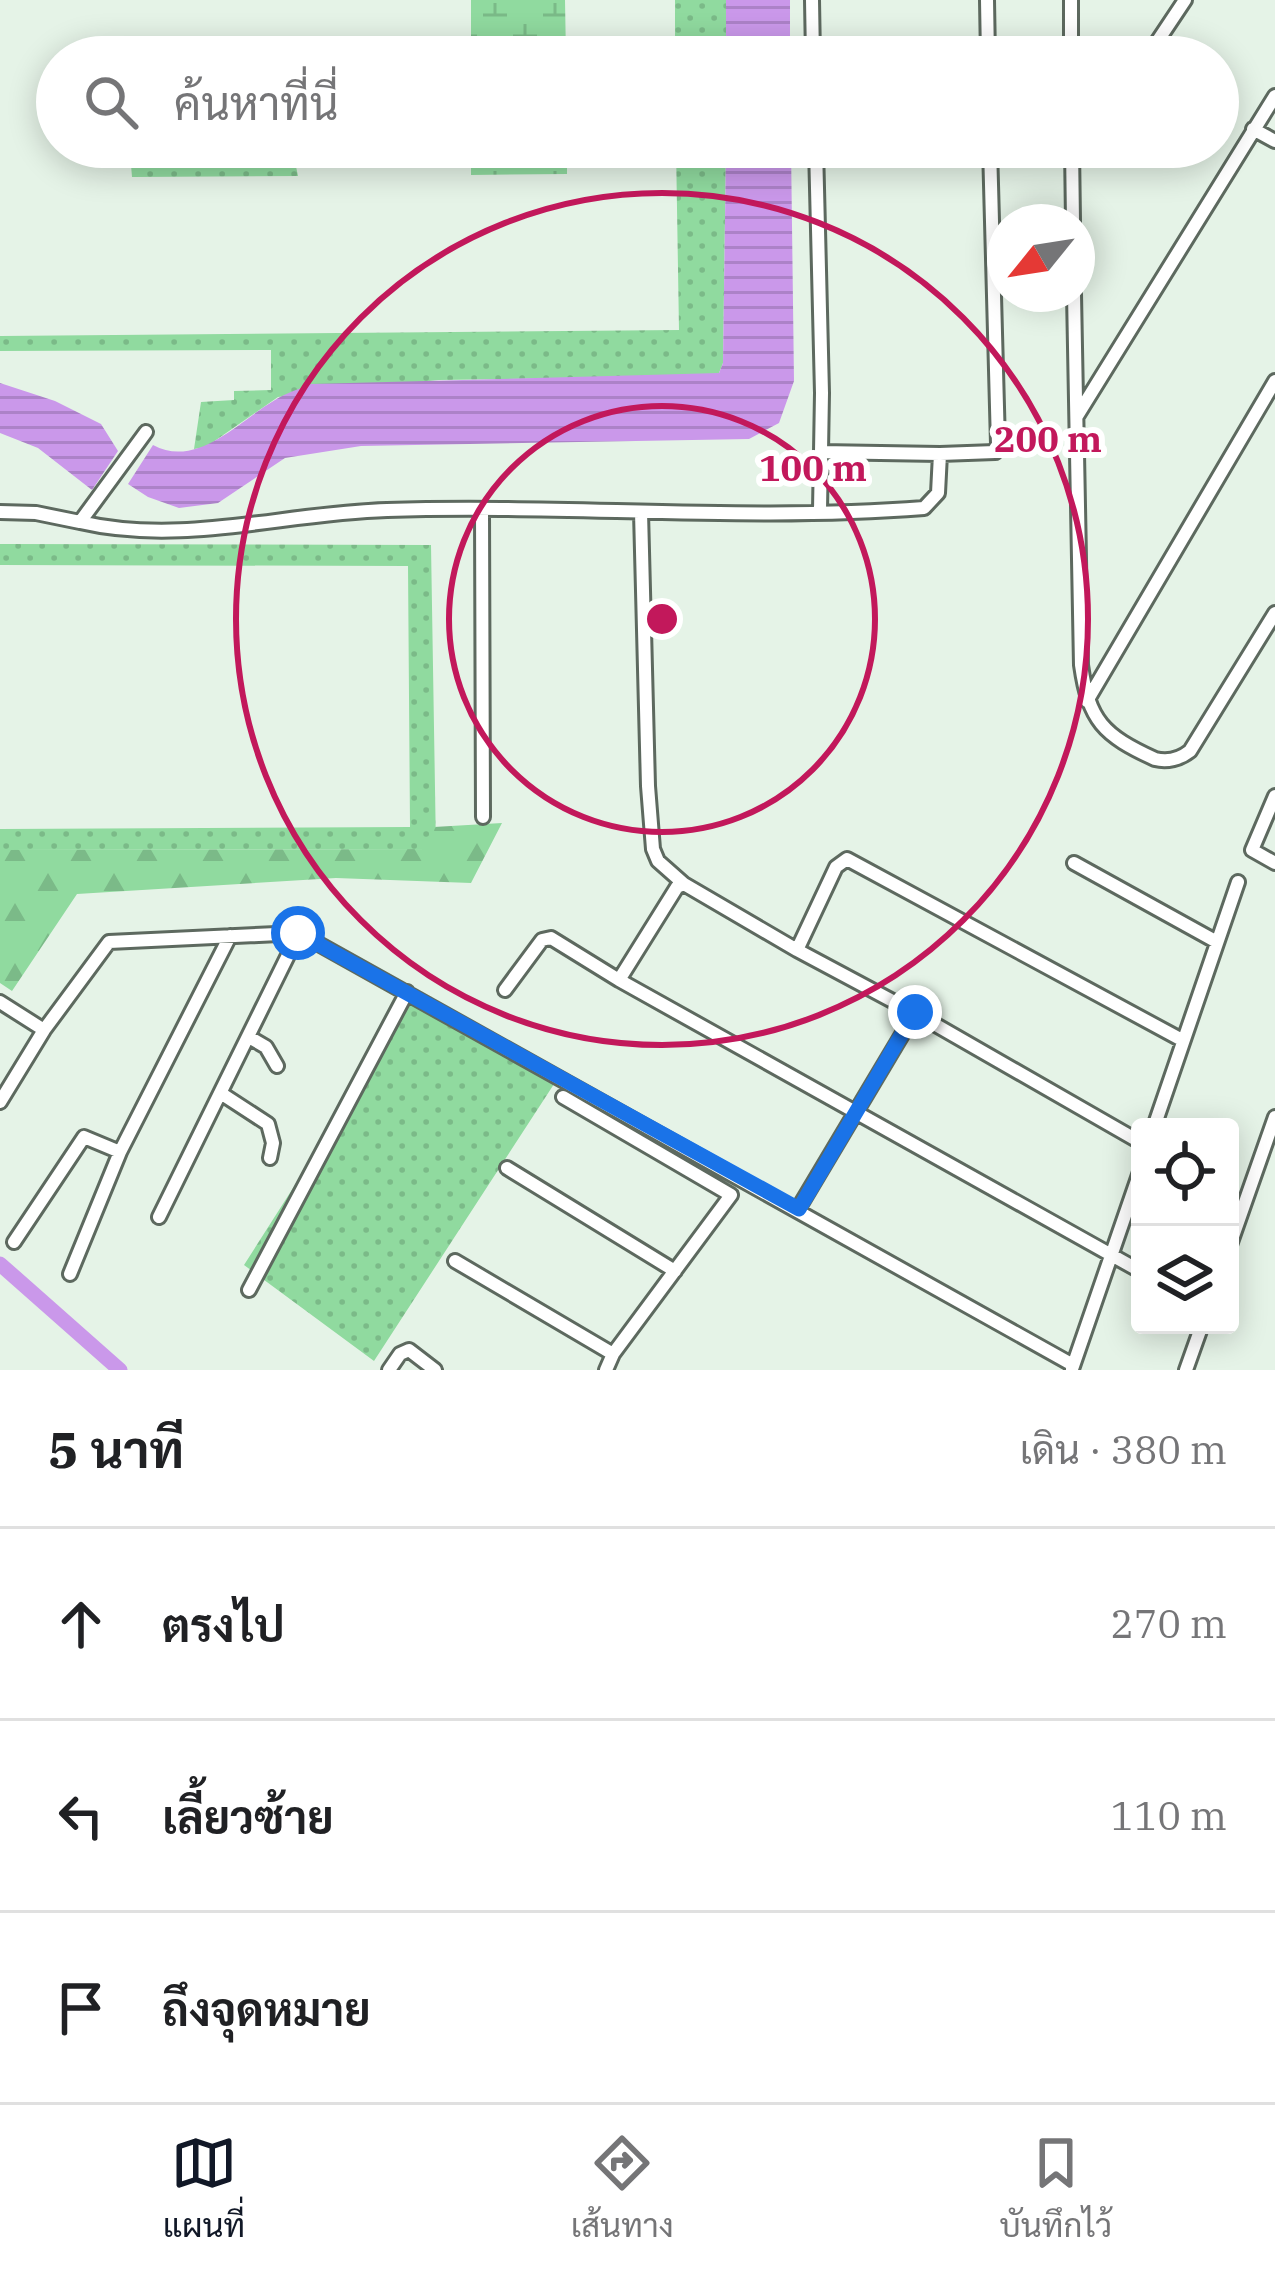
<!DOCTYPE html>
<html lang="th">
<meta charset="utf-8">
<style>
:root{--surface:#fff;--page:#f6f6f6;--text:#202124;--muted:#757577;--line:#e0e0e0;--accent:#111827}
body{margin:0;font-family:"IBM Plex Serif",Sarabun,serif;background:var(--page);color:var(--text)}
.controls{position:absolute;right:36px;bottom:36px;display:grid;overflow:hidden;border-radius:12px;box-shadow:0 6px 30px #0003}
.controls button{width:108px;height:108px;display:grid;place-items:center;padding:0;border:0;border-bottom:3px solid var(--line);background:var(--surface);color:var(--text);font:60px sans-serif}
.compass{position:absolute;left:987px;top:204px;width:108px;height:108px;border-radius:50%;background:var(--surface);box-shadow:0 6px 30px #0003;rotate:240deg}
.stop{position:absolute;width:36px;height:36px;margin:-27px;border:9px solid #1a73e8;border-radius:50%;background:#fff}
.stop.end{background:#1a73e8;border-color:#fff;box-shadow:0 3px 12px #0008}
.list{margin:0;padding:0;list-style:none}
h2{display:flex;justify-content:space-between;align-items:center;height:156px;margin:0;padding:0 48px;font-size:51px}
h2 small{font-size:39px;font-weight:400;color:var(--muted)}
.list li{display:grid;grid-template-columns:78px 1fr auto;gap:36px;align-items:center;box-sizing:border-box;height:192px;padding:0 48px;border-top:3px solid var(--line)}
.list b{display:block;font-size:45px;white-space:nowrap}
.list em{font-size:39px;font-style:normal;color:var(--muted)}
.icon{flex:none;width:66px;height:66px;fill:none;stroke:currentColor;stroke-width:2;stroke-linecap:round;stroke-linejoin:round}
.map{position:relative;flex:none;width:1275px;height:1370px;overflow:hidden}
.search{position:absolute;background:var(--surface);box-shadow:0 6px 30px #0003;left:36px;right:36px;top:36px;height:132px;display:flex;align-items:center;gap:30px;box-sizing:border-box;padding:0 42px;border-radius:66px;color:var(--muted);font-size:45px}
.sheet{height:732px;background:var(--surface)}
nav{display:flex;justify-content:space-around;align-items:center;box-sizing:border-box;height:168px;border-top:3px solid var(--line);background:var(--surface);font-size:33px;color:var(--muted)}
nav a{display:grid;justify-items:center;gap:6px}
nav .on{color:var(--accent)}
.map>svg:first-child{display:block}
.grass{fill:url(#grass-dots)}
.forest{fill:url(#forest-firs)}
.wetland{fill:url(#wetland-marsh)}
.water{fill:url(#water-rules)}
.lines{fill:none;stroke-linecap:round;stroke-linejoin:round}
.canal{stroke:#ca98ea;stroke-width:15}
.street-casing{stroke:#5d695f;stroke-width:18}
.street{stroke:#fff;stroke-width:12}
.route{stroke:#1a73e8;stroke-width:15}
.ring{fill:none;stroke:#c2185b;stroke-width:6}
.centre{fill:#c2185b;stroke:#fff;stroke-width:6}
.ring-label{font-size:36px;text-anchor:middle;font-weight:bold;fill:#c2185b;stroke:#fff;stroke-width:12;stroke-linejoin:round;paint-order:stroke}
</style>
<div class="map">
<svg width="1275" height="1370" viewBox="0 0 1275 1370">
<defs>
<pattern id="grass-dots" width="8" height="8" patternUnits="userSpaceOnUse" patternTransform="scale(3)"><rect width="8" height="8" fill="#90da9f"/><path d="M2 2h.1M6 6h.1" fill="none" stroke="#7bba88" stroke-width="1.8" stroke-linecap="round"/></pattern>
<pattern id="forest-firs" width="22" height="20" patternUnits="userSpaceOnUse" patternTransform="scale(3)"><rect width="22" height="20" fill="#90da9f"/><path d="M5 1l3.5 6h-7zM16 11l3.5 6h-7z" fill="#7bba88"/></pattern>
<pattern id="wetland-marsh" width="20" height="14" patternUnits="userSpaceOnUse" patternTransform="scale(3)"><rect width="20" height="14" fill="#90da9f"/><path d="M1 5h8M5 5V1M11 12h8M15 12V8" fill="none" stroke="#7bba88"/></pattern>
<pattern id="water-rules" width="6" height="5" patternUnits="userSpaceOnUse" patternTransform="scale(3)"><rect width="6" height="5" fill="#ca98ea"/><path d="M0 2.5h6" fill="none" stroke="#ac82c8"/></pattern>
</defs>
<rect width="100%" height="100%" fill="#e5f3e7"/>
<path class="grass" d="M675,0H726V57H675Z
M191,147H292L298,176L132,177L130,153Z
M676,147H726L723,363L719,373L713,376L439,380L278,397L206,447L194,449L201,402L234,400V391L271,390V350L0,351V336L679,330Z
M0,544L431,545L436,849L0,850V829L410,827L408,566L0,565Z
M411,1003L556,1081L374,1361L244,1265Z"/>
<path class="forest" d="M502,823L471,883L336,878L77,894L12,991L0,983V850L435,849L434,827Z"/>
<path class="wetland" d="M471,0H565L566,57H471Z
M471,147H567V174L471,175Z"/>
<path class="water" d="M726,0H790V57H726Z
M726,147H791L794,381L779,423L749,439L361,446L285,458L218,503L179,508L148,497L128,484L153,445C197,469 239,421 275,400C286,393 299,389 311,384L719,373L723,363Z
M0,383L55,401L101,424L118,451L92,490L38,448L0,433Z"/>
<g class="lines">
<path class="canal" d="M0,1264L120,1370"/>
<g class="street-casing">
<path id="street" d="M812,0L813,57
M987,0L988,57
M1071,0V57
M1147,57L1185,0
M1253,129L1275,141
M816,147L822,393L820,510
M1072,147L1073,222
M1074,294L1081,665C1089,721 1103,735 1155,759C1167,762 1180,759 1190,751L1275,613
M1077,416L1275,96
M821,452L940,454
M482,510L483,817
M0,512L36,513L80,522L146,432
M641,512L648,786L653,849L658,861L684,884L797,950L915,1013L1140,1142
M80,522C183,546 283,513 387,510C565,504 745,522 924,508L938,493L940,454L995,452L998,444L990,147
M1087,701L1275,381
M1275,796L1252,850L1275,863
M1074,863L1217,942
M797,950L836,867L847,859L1182,1040
M619,980L677,887L684,884
M505,990L542,940L551,938L619,980L1140,1271
M0,1002L44,1030
M249,1037L266,1047L277,1066
M222,1094L268,1124L273,1143L270,1158
M563,1097L731,1195L613,1354L606,1370
M0,1102L44,1030L109,942L299,933L1073,1365
M1154,1127L1238,882
M507,1168L675,1271
M798,1209L915,1013
M159,1217L299,933
M14,1242L84,1137L120,1152L230,936
M1230,1245L1275,1117
M455,1261L613,1354
M70,1274L120,1152
M249,1290L407,992
M1072,1369L1140,1172
M389,1370L400,1354L409,1350L435,1370
M1186,1370L1202,1325"/>
</g>
<use href="#street" class="street"/>
</g>
<g class="lines">
<path class="route" d="M298,933L799,1209L915,1012"/>
</g>
<g class="ring">
<circle cx="662" cy="619" r="213"/>
<circle cx="662" cy="619" r="426"/>
</g>
<circle cx="662" cy="619" r="18" class="centre"/>
<g class="ring-label">
<text x="1048" y="452">200 m</text>
<text x="813" y="481">100 m</text>
</g>
</svg>
<div class="controls">
<button><svg class="icon" aria-label="locate" viewBox="0 0 24 24"><circle cx="12" cy="12" r="6"/><path d="M12 2v4M12 18v4M2 12h4M18 12h4"/></svg></button>
<button><svg class="icon" aria-label="layers" viewBox="0 0 24 24"><path d="M12 4l9 5-9 5-9-5zM3 14l9 5 9-5"/></svg></button>
</div>
<svg class="compass" viewBox="-18 -18 36 36"><path d="M0-13l5 13h-10z" fill="#e53935"/><path d="M0 13l5-13h-10z" fill="#757577"/></svg>
<div class="stop" style="left:298px;top:933px"></div>
<div class="stop end" style="left:915px;top:1012px"></div>
<div class="search"><svg class="icon" aria-label="search" viewBox="0 0 24 24"><circle cx="10" cy="10" r="6"/><path d="M15 15l6 6"/></svg>ค้นหาที่นี่</div>
</div>
<section class="sheet">
<h2>5 นาที<small>เดิน · 380 m</small></h2>
<ul class="list">
<li><svg class="icon" aria-label="ahead" viewBox="0 0 24 24"><path d="M12 20V5M6 11l6-6 6 6"/></svg><div><b>ตรงไป</b></div><em>270 m</em></li>
<li><svg class="icon" aria-label="left" viewBox="0 0 24 24"><path d="M17 20v-9H6M10 6l-5 5 5 5"/></svg><div><b>เลี้ยวซ้าย</b></div><em>110 m</em></li>
<li><svg class="icon" aria-label="arrive" viewBox="0 0 24 24"><path d="M6 21V4h12l-3 4 3 4H6"/></svg><div><b>ถึงจุดหมาย</b></div></li>
</ul>
</section>
<nav>
<a class="on"><svg class="icon" aria-label="map" viewBox="0 0 24 24"><path d="M3 6l6-2 6 2 6-2v14l-6 2-6-2-6 2zM9 4v14M15 6v14"/></svg>แผนที่</a>
<a><svg class="icon" aria-label="directions" viewBox="0 0 24 24"><path d="M12 3l9 9-9 9-9-9zM9 14v-3h6M13 9l2 2-2 2"/></svg>เส้นทาง</a>
<a><svg class="icon" aria-label="saved" viewBox="0 0 24 24"><path d="M7 4h10v16l-5-4-5 4z"/></svg>บันทึกไว้</a>
</nav>
